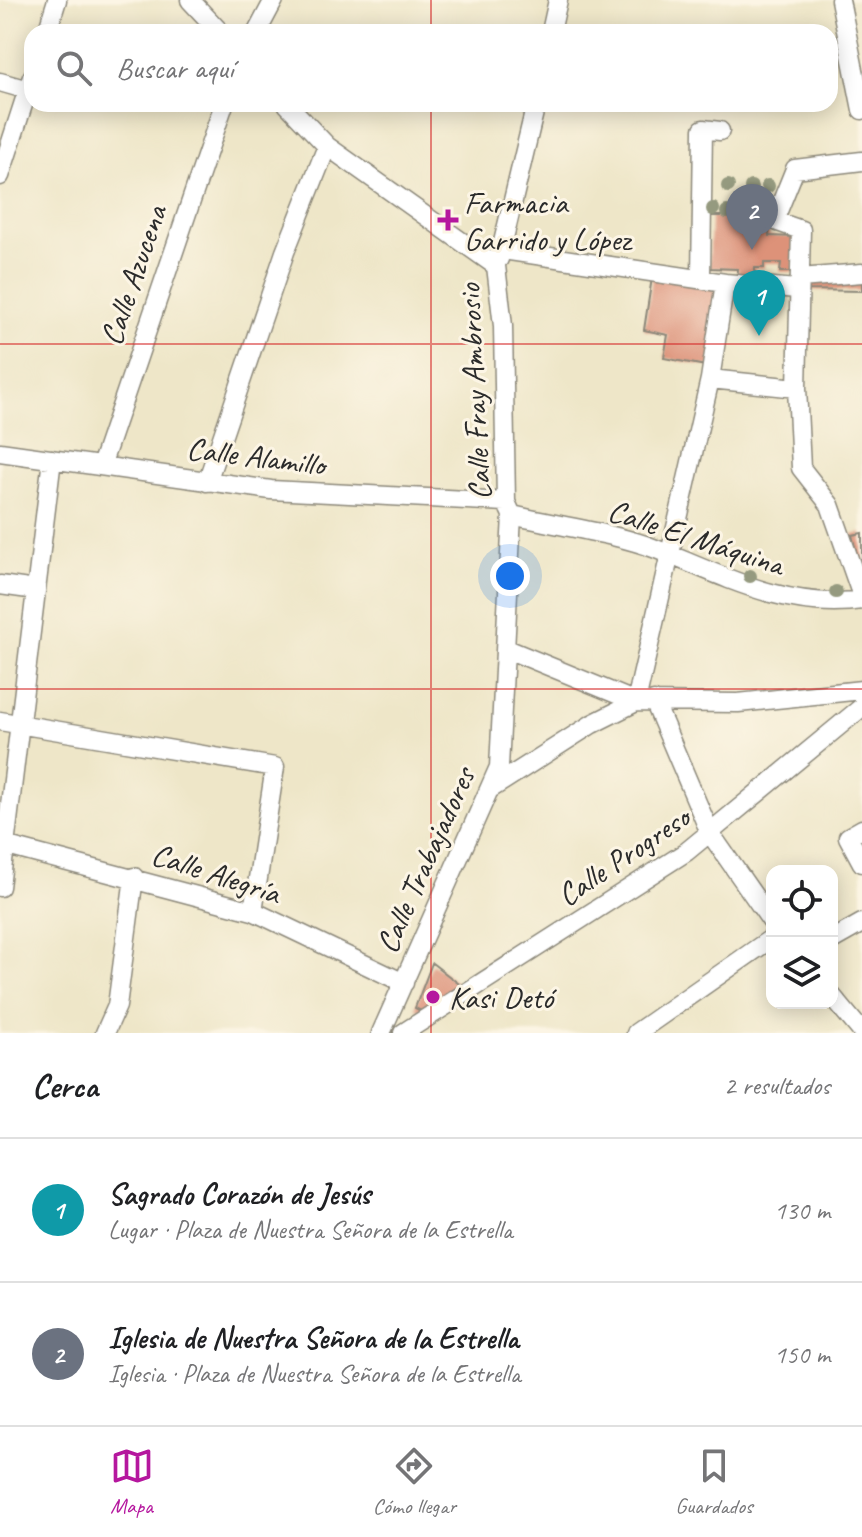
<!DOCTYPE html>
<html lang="es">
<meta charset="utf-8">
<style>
:root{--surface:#fff;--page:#f2f2f2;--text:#202124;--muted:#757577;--line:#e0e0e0;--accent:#b5179e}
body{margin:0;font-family:Caveat,sans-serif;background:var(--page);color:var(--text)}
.controls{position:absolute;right:24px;bottom:24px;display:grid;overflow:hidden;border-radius:16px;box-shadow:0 4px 20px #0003}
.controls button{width:72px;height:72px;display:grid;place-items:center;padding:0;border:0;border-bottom:2px solid var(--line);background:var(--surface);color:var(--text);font:40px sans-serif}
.you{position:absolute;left:510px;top:576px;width:28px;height:28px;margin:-20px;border:6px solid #fff;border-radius:50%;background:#1a73e8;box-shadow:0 0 0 12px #1a73e833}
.badge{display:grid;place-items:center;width:52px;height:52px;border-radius:50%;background:var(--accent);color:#fff;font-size:26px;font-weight:700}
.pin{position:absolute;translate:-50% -66px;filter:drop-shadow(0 2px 4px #0008)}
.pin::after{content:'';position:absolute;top:42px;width:28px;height:24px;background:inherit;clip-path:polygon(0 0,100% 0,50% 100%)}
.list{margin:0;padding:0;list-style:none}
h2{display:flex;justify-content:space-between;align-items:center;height:104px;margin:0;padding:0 32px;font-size:34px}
h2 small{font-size:26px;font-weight:400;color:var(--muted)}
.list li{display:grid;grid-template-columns:52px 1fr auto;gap:24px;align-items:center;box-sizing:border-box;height:144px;padding:0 32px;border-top:2px solid var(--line)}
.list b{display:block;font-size:30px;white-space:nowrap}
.list p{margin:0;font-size:26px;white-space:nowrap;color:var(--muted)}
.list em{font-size:26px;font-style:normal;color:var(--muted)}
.icon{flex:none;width:44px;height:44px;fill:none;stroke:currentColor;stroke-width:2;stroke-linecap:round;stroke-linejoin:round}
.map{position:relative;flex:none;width:862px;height:1033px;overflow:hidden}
.search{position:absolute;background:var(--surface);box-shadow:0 4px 20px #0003;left:24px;right:24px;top:24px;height:88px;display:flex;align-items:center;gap:20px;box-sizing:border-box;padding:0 28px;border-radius:24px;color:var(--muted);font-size:30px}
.sheet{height:392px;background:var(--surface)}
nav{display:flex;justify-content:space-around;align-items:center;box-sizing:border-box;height:112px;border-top:2px solid var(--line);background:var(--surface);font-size:22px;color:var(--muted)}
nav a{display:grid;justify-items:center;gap:4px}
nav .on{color:var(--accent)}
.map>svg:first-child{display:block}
.building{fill:#dd9279}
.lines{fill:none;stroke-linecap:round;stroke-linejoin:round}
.minor-casing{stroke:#8c887a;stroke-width:21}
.minor{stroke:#fff;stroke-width:18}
.tree{fill:#959a7f}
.grid{fill:none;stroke:#d62828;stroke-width:2;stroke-opacity:0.55}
.poi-dot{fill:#b5179e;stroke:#fcf5e5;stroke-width:3}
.labels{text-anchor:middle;stroke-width:6;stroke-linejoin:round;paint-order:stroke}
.poi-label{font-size:32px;fill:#2b2b2b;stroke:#fcf5e5;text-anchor:start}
.street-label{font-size:32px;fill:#2b2b2b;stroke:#fcf5e5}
</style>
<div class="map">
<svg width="862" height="1033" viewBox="0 0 862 1033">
<rect width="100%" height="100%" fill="#fcf5e5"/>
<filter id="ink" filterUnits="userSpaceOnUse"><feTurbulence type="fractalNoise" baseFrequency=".0125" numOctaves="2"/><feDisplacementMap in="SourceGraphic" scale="16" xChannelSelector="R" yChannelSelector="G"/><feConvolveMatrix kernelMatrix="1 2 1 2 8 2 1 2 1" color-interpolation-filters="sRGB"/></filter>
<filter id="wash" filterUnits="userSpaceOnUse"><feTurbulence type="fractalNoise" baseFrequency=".006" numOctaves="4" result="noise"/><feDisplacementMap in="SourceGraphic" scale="32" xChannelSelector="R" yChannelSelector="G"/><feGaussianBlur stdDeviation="1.8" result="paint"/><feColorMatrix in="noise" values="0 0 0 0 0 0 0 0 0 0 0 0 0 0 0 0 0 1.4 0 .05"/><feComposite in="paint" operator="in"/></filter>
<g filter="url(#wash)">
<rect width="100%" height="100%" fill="#eee6c8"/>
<g id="blocks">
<path class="building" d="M711,216H770L769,236L795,237L794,272H780L781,263H764V268H755L754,282H737L738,269L709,268Z
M653,271L725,283L711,367L664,358L668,335L644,330Z
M862,278V291L806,290V282Z
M862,533V571H861L852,535Z
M432,963L463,987L423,1012L415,1008Z"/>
</g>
</g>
<g filter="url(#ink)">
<use href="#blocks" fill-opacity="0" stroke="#8c887a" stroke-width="2"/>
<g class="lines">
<g class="minor-casing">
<path id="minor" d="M190,0L220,32
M840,0L862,110
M47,32L57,0
M257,32L274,0
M551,32L558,0
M0,82L28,90
M287,104L327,146L496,266
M0,176L32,77
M503,250L725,283L797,289
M499,259L536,104
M701,278L703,129L720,131
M800,278L862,273
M725,283L710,379L797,388L801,230L778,222L776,216L795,169L862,161
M797,388L801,468L830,505L862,596
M0,452L271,490L506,502
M101,466L224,104
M207,482L285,252L327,146
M512,515C554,525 618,534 656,549C723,576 788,611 862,600
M0,585L36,590
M507,649L636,702
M654,701L710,833L772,922
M636,702L710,379
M0,721L275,767L253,911
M492,788L592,724L636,702L738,703L862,690
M862,829L848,837L862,863
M0,844L253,911L404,983
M0,887L52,459
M832,940L862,923
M832,996L862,1032
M105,1033L117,1006L134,877
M381,1033L499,767L512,515L506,502L503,326L496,266
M403,1033L686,852L862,707
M636,1033L772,938"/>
</g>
<use href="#minor" class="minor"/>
</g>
<g class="tree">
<circle cx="728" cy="186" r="7"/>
<circle cx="768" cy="186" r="7"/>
<circle cx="751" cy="187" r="7"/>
<circle cx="713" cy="209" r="7"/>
<circle cx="752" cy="210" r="7"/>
<circle cx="767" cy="211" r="7"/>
<circle cx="727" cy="212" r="7"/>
<circle cx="750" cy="576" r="7"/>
<circle cx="836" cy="592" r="7"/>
</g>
</g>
<path class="grid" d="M431,0V32M431,104V1033M0,344H862M0,689H862"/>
<g class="poi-dot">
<path d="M444 208h8v8h8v8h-8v8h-8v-8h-8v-8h8z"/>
<circle cx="433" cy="997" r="8"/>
</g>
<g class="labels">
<g class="poi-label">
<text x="464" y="213">Farmacia<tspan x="464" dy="37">Garrido y López</tspan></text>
<text x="449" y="1008">Kasi Detó</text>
</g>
<g class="street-label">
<text transform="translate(133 275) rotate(-71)" y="11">Calle Azucena</text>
<text transform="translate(474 392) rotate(-93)" y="11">Calle Fray Ambrosio</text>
<text transform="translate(256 456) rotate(7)" y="11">Calle Alamillo</text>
<text transform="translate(696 537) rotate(18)" y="11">Calle El Máquina</text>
<text transform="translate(623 856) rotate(-34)" y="11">Calle Progreso</text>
<text transform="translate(425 860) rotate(-66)" y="11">Calle Trabajadores</text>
<text transform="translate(216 873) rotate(18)" y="11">Calle Alegría</text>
</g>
</g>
</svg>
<div class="controls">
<button><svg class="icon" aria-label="locate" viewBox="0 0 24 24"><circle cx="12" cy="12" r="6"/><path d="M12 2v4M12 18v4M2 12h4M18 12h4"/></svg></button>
<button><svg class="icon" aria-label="layers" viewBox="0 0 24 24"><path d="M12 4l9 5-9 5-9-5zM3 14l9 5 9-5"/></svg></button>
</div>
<div class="you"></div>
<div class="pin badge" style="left:759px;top:336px;background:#0f9aa8">1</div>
<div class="pin badge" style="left:752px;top:250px;background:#6b7280">2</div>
<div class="search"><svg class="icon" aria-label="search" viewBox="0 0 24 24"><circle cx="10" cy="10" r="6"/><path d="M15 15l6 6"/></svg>Buscar aquí</div>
</div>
<section class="sheet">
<h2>Cerca<small>2 resultados</small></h2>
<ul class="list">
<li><span class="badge" style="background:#0f9aa8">1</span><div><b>Sagrado Corazón de Jesús</b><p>Lugar · Plaza de Nuestra Señora de la Estrella</p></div><em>130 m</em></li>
<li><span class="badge" style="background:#6b7280">2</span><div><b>Iglesia de Nuestra Señora de la Estrella</b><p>Iglesia · Plaza de Nuestra Señora de la Estrella</p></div><em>150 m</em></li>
</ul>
</section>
<nav>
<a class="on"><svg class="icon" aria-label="map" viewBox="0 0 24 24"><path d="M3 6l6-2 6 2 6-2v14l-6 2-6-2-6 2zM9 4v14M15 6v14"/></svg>Mapa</a>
<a><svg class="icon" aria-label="directions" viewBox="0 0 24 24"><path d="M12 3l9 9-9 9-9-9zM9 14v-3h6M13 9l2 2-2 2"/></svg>Cómo llegar</a>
<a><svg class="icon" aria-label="saved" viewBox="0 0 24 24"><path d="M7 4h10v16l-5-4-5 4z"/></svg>Guardados</a>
</nav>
